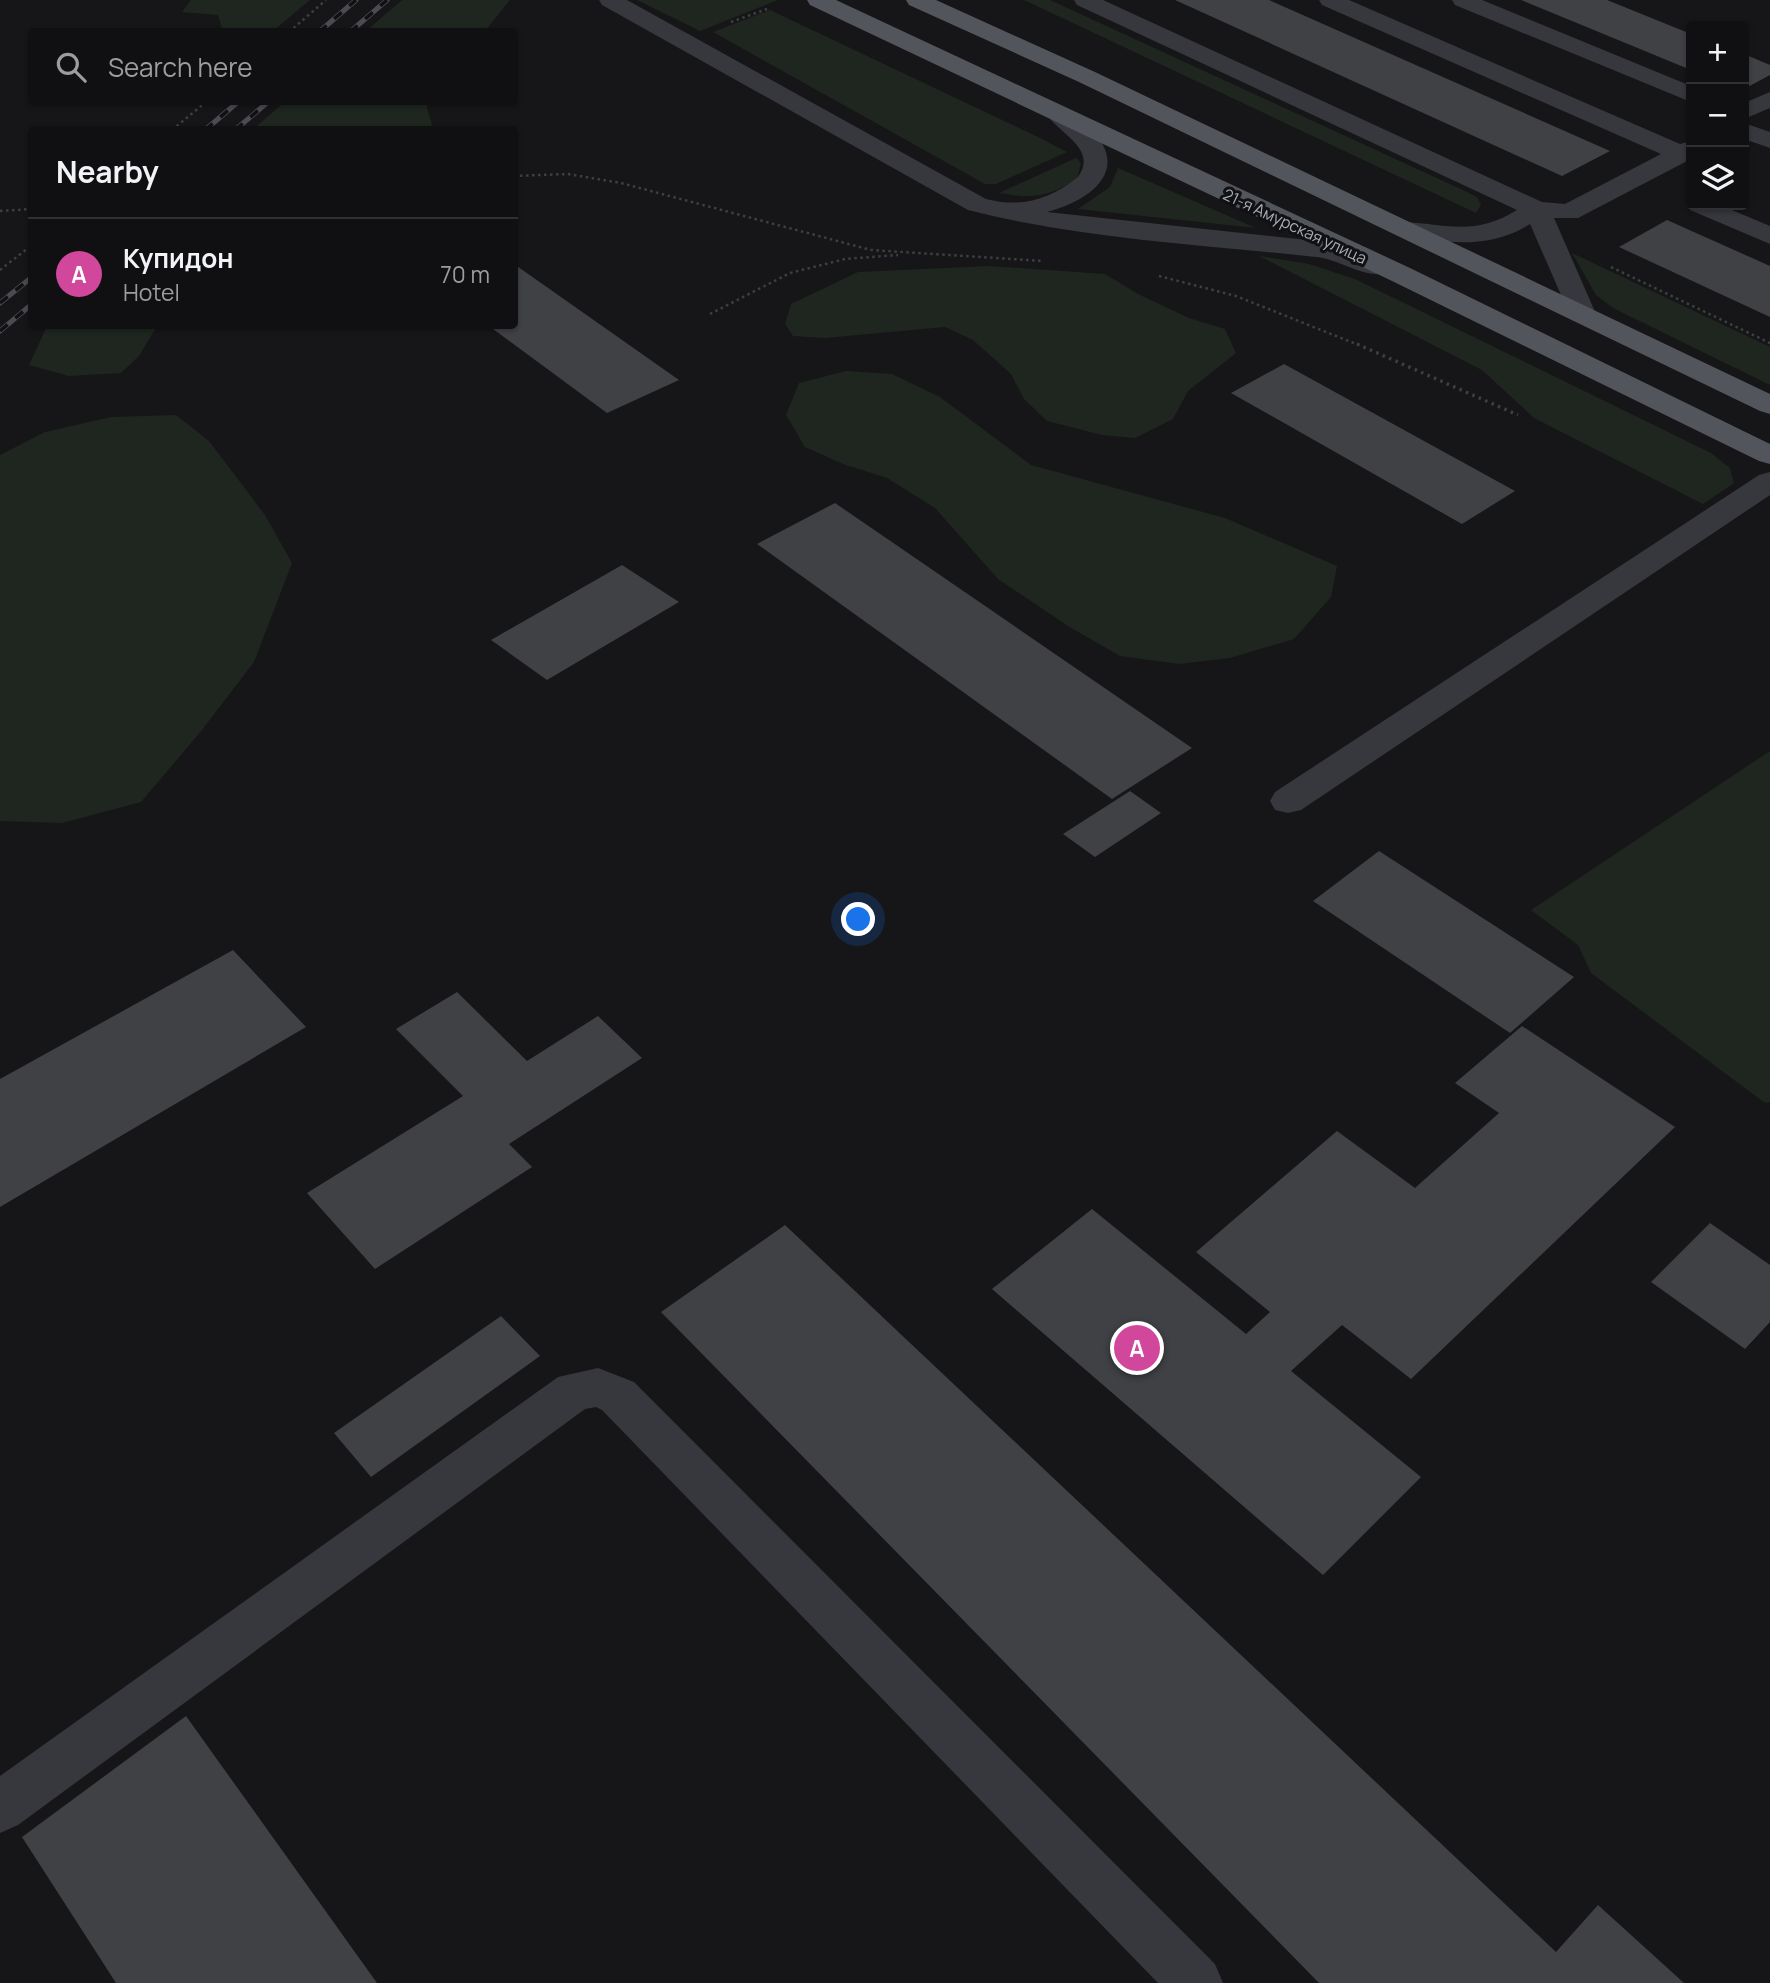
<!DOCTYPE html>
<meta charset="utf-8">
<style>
:root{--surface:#101012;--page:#1e1e20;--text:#f1f3f6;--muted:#9c9d9f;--line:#303032;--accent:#b45309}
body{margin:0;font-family:Manrope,sans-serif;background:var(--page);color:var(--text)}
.controls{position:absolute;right:21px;top:21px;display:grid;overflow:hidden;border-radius:7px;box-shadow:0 2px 5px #0004}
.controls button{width:63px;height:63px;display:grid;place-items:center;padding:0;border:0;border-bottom:2px solid var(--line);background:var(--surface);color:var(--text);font:35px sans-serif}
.you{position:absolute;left:859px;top:920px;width:24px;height:24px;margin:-18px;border:5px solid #fff;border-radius:50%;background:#1a73e8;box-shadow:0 0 0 10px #1a73e833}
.badge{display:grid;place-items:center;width:46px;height:46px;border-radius:50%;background:var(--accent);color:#fff;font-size:23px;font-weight:700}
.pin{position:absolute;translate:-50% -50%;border:4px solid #fff;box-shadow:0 2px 7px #0006}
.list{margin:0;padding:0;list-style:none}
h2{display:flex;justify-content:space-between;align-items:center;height:91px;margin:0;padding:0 28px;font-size:30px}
h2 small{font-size:23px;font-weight:400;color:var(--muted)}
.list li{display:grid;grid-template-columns:46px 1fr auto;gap:21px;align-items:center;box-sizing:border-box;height:112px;padding:0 28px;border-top:2px solid var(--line)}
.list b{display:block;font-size:26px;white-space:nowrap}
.list p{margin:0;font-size:23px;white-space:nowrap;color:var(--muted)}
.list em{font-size:23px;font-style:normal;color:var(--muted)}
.icon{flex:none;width:38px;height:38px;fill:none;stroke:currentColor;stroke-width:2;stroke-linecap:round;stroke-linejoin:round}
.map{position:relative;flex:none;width:1770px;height:1983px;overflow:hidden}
.search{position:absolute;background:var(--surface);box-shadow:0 2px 5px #0004;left:28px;top:28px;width:490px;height:77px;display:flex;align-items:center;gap:18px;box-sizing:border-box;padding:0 24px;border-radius:7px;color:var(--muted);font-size:26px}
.panel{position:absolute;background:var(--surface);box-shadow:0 2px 5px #0004;left:28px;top:126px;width:490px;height:203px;border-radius:7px}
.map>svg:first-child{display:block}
.green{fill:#1e261f}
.building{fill:#404145}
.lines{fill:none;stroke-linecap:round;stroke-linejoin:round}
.path-far1{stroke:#3d3f44;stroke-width:2.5;stroke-dasharray:2.5 3.5;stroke-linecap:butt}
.path{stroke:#3d3f44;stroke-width:3.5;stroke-dasharray:2.5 4.5;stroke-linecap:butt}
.minor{fill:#37383d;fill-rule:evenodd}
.major{fill:#53555c;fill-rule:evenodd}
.rail-casing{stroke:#4a4c52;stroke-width:5}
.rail{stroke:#111113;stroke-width:3.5;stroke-dasharray:10;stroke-linecap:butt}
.labels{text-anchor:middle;stroke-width:6;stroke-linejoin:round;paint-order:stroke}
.far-street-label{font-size:16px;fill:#a8adb8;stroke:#111113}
</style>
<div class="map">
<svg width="1770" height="1983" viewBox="0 0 1770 1983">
<rect width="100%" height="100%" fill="#161618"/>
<path class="green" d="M191,0H310L273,31L223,32L218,15L182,12Z
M402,0H510L485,31H366Z
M637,0H778L700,31Z
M1024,0H1050L1465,191L1477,197L1481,205L1476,213Z
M770,10L1038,137L1067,152L996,184H985L713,32Z
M285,102H427C426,112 433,120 432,130L253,129Z
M1076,158L1081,163L1077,179C1049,197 1033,199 999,193Z
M1118,168L1256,228L1078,209L1110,187Z
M1572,253L1770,347V385L1613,308L1596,295Z
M1259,256L1309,264L1357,280L1711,453L1730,468L1734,483L1703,504L1534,418L1482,370Z
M989,266L1105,274L1138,294L1189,318L1225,329L1236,353L1188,391L1173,419L1135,438L1102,435L1047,421L1024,399L1011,374L973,340L945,327L825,338L793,336L785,324L791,304L858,272Z
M47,326H157L139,356L121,373L69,376L29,365Z
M846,371L892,374L940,397L1031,465L1225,518L1337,566L1331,597L1294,639L1230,658L1179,664L1120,656L1068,626L998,579L935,508L887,478L843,464L805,447L786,415L799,383Z
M176,415L209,441L265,515L292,563L254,662L202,730L141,802L62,823L0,821V455L45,432L111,417Z
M1770,751V1102L1765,1103L1591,973L1578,945L1531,910Z"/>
<path class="building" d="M1175,0H1269L1610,151L1562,176Z
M1521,0H1607L1691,34V70Z
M1744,54L1770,65V75L1744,89Z
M1667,220L1770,266V317L1619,247Z
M514,264L679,380L607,413L489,326H514Z
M1284,364L1515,491L1462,524L1231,393Z
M835,503L1192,748L1112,799L757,544Z
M622,565L679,602L547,680L491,640Z
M1130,791L1161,813L1095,857L1063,834Z
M1379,851L1574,977L1510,1033L1313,901Z
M233,950L306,1027L0,1207V1079Z
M457,992L527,1061L598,1016L642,1058L509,1144L532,1167L375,1269L307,1193L463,1096L396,1029Z
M1522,1026L1675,1127L1411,1379L1342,1325L1291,1371L1421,1477L1323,1575L992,1289L1092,1209L1246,1334L1270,1312L1196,1252L1337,1131L1415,1188L1499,1113L1455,1083Z
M1710,1223L1770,1265V1322L1745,1349L1651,1282Z
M785,1225L1556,1952L1598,1905L1684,1983H1319L661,1312Z
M501,1316L540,1356L371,1477L334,1433Z
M186,1716L377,1983H116L22,1837Z"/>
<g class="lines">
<path class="path-far1" d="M731,22L767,9
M289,32L326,0
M172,130L206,102
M514,176L568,174L621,183L871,250L1043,261
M0,211L32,209
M1611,267L1770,343
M0,270L32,245
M1159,276L1236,296L1361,346
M710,314L790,273L845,259L898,255"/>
<path class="path" d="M1357,344L1518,415"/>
<path class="minor" d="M599,0H627L986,199C1021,208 1049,200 1078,177C1098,149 1060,134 1047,115L1050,110C1065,106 1073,114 1084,123C1134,165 1096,199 1047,212L1326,242L1387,261L1391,267L1387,273C1364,279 1340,259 1316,257C1200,244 1081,239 968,210L602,5Z
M1074,0H1103L1542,202L1565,204L1661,154L1322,5L1319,0H1349L1680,144L1691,141V159L1578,218H1554L1596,314L1592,320L1582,322L1572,320L1530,224C1491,249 1449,243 1405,237L1396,235L1392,229L1396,223C1407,221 1417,223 1428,224C1464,229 1486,229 1517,210L1077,5Z
M1452,0H1482L1691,86V102L1455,5Z
M1770,92V108L1744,119V103Z
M1744,123L1770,132V148L1744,139Z
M1691,199V205H1720L1770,226V244L1690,210L1686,205Z
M1770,472V495L1301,810L1288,813L1275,810L1270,801L1275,792L1759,475Z
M598,1368L634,1382L1215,1964L1223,1983H1158L602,1410L596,1407L585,1409L18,1825L0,1833V1776L558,1377Z"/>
<path class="major" d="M807,0H836L1410,268L1770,444V464L1759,461L1390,280L810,5Z
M906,0H936L1095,72L1770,394V414L1760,411L1079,82L909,5Z"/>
<g class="rail-casing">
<path id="rail" d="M319,32L356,0
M350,32L387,0
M205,130L238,102
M235,130L268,102
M0,303L32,277
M0,331L32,304"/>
</g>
<use href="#rail" class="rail"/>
</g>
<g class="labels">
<g class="far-street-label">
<text transform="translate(1295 226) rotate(25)" y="6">21-я Амурская улица</text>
</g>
</g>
</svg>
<div class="controls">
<button>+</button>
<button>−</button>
<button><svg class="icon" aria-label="layers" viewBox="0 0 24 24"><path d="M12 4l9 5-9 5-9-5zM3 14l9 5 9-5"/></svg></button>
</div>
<div class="you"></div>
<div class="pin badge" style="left:1137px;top:1348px;background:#d1479c">A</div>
<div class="search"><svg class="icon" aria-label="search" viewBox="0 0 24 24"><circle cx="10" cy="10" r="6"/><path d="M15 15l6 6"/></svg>Search here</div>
<section class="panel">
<h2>Nearby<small></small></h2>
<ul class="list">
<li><span class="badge" style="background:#d1479c">A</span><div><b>Купидон</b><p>Hotel</p></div><em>70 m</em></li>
</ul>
</section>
</div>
